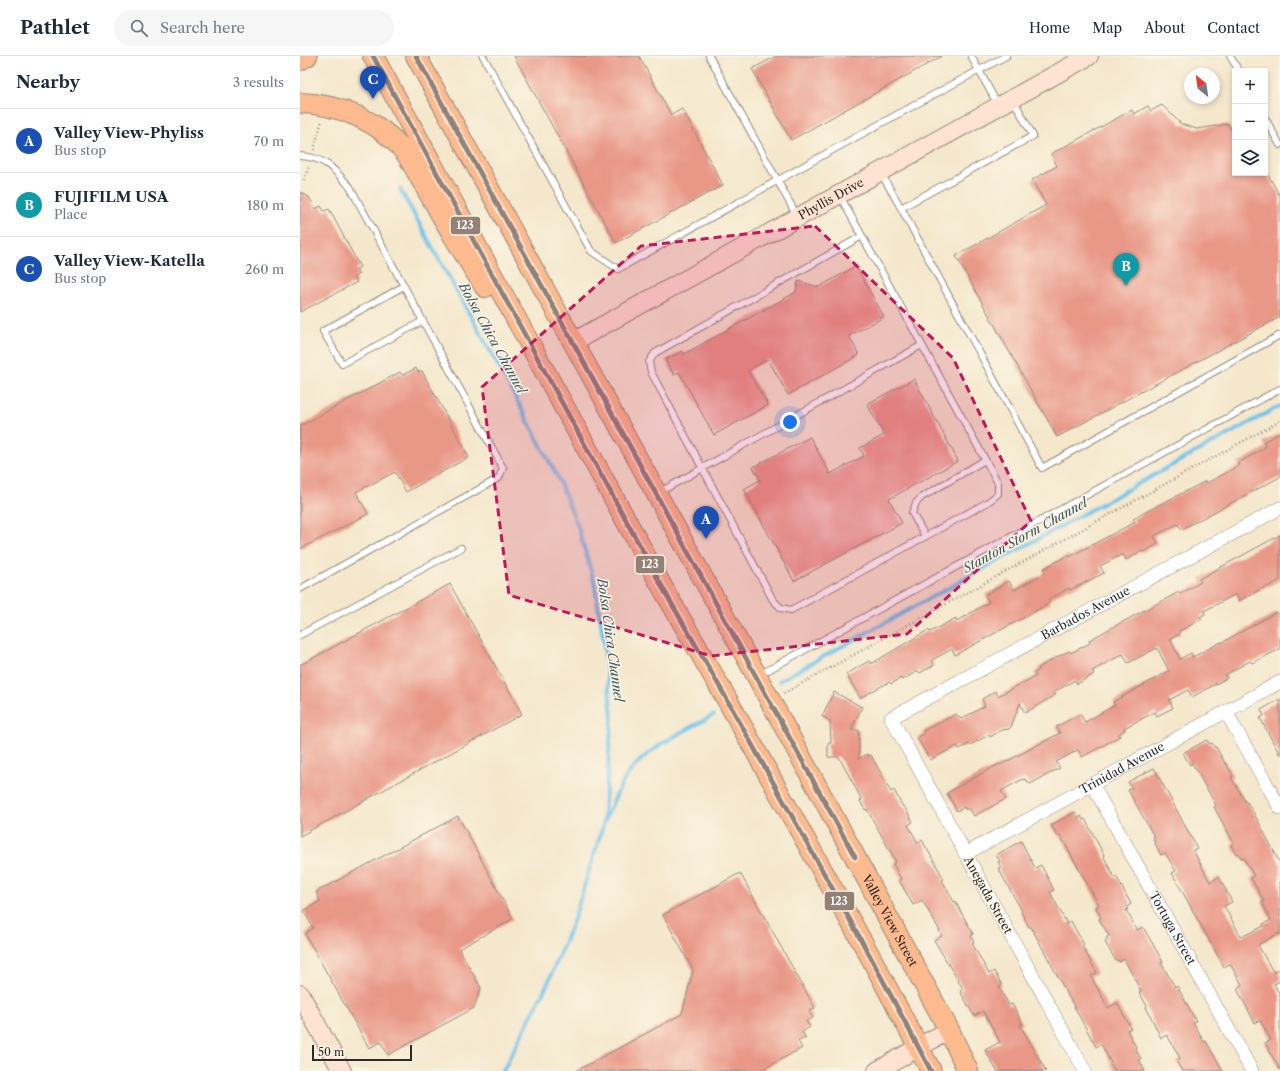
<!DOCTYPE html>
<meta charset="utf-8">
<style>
:root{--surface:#fff;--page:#f6f6f7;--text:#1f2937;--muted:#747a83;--line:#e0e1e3;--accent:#d93025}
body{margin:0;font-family:"Libre Caslon Text",serif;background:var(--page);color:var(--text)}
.controls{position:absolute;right:12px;top:12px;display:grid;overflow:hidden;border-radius:0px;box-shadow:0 2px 6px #0003}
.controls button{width:36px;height:36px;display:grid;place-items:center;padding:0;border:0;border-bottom:1px solid var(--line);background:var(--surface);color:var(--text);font:20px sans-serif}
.compass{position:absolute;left:884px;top:12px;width:36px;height:36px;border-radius:50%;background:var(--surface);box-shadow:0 2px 6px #0003;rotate:331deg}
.scale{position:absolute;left:12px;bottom:10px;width:100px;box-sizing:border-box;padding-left:4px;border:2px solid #2b2b2b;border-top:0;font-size:11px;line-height:14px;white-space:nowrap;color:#2b2b2b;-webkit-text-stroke:3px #fcf5e5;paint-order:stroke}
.you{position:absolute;left:490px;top:366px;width:14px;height:14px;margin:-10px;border:3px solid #fff;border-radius:50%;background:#1a73e8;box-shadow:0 0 0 6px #1a73e833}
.badge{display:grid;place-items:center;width:26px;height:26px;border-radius:50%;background:var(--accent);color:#fff;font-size:13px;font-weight:700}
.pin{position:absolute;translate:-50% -33px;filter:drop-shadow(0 1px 2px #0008)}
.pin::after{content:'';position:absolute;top:21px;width:14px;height:12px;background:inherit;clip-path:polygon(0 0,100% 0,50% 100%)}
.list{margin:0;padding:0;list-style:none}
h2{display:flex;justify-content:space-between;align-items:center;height:52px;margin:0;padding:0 16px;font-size:17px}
h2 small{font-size:13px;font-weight:400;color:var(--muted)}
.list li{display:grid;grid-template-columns:26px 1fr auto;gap:12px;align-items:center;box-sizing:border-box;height:64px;padding:0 16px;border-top:1px solid var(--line)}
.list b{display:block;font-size:15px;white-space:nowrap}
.list p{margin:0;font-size:13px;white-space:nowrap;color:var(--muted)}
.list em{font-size:13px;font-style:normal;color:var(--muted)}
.icon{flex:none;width:22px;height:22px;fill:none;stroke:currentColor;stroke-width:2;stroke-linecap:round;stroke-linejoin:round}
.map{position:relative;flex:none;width:980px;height:1015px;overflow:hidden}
header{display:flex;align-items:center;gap:24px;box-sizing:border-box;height:56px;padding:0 20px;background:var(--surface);border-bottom:1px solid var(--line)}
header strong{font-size:19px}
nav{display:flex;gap:22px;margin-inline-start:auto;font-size:14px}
.search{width:280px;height:36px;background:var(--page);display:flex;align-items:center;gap:10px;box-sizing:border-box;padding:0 14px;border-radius:22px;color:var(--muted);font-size:15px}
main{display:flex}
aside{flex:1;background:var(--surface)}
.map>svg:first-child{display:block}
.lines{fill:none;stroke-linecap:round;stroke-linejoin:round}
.stream{stroke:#6dc2ea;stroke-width:4}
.building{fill:#e99888}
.lane-casing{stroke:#90897c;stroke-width:8}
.street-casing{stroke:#90897c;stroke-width:14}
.secondary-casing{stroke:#90897c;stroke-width:20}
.primary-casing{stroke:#90897c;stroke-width:22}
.path{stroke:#90897c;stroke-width:2.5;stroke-dasharray:1 3;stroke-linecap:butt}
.lane{stroke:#fff;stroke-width:6}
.street{stroke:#fff;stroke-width:13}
.secondary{stroke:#fee3d2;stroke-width:18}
.primary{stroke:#fcba8e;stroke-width:20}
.bus-1-casing{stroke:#fcf5e5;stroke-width:8}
.bus-1{stroke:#938177;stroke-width:5}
.marked{fill:#c2185b;fill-opacity:0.2;stroke:#c2185b;stroke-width:3;stroke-dasharray:8 5;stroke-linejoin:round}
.labels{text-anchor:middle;stroke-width:3;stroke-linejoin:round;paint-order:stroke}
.street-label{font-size:12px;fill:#2b2b2b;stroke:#fcf5e5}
.water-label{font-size:13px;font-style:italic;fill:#3f5864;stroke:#fcf5e5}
.line-badge{stroke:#fcf5e5;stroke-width:1.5}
.badge-label{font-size:11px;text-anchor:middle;font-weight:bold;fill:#fff}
</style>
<header>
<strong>Pathlet</strong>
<div class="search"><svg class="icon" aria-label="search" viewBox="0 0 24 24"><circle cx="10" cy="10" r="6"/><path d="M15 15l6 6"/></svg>Search here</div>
<nav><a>Home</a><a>Map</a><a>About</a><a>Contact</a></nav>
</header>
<main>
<aside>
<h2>Nearby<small>3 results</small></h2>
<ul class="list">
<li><span class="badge" style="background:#1a4fb4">A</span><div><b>Valley View-Phyliss</b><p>Bus stop</p></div><em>70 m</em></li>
<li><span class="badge" style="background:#0f9aa8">B</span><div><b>FUJIFILM USA</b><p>Place</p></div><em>180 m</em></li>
<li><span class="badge" style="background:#1a4fb4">C</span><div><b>Valley View-Katella</b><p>Bus stop</p></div><em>260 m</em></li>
</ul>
</aside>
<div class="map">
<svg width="980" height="1015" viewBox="0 0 980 1015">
<rect width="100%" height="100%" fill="#fcf5e5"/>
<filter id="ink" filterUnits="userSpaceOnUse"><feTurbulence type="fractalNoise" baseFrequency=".025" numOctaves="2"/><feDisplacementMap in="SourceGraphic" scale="8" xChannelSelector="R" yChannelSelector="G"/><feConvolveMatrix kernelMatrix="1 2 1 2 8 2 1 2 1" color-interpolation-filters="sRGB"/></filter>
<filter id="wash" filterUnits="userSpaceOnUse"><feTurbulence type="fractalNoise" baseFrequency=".012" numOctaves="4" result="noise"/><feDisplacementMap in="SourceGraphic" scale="16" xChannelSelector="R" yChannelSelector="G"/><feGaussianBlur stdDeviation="0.9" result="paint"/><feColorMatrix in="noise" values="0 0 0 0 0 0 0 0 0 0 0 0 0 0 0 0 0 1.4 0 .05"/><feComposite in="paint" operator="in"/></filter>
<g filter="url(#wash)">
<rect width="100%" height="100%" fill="#f4e7cc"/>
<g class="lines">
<path class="stream" d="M100,133L209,329L257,420L277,468L294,525L304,587L312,662L303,770L274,863L248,927L203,1015
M479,625L980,350
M305,765C311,750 317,735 326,721C345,692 385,675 414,659"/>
</g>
<g id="blocks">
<path class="building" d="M214,0H339L371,59L382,53L423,129L316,187Z
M476,0H642L491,84L452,13Z
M862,49L881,68L887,70L897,73L903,72L928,68L935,81V117H967L980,140V261L757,381L656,200L746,149L732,124L757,110L751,98L832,54L834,58L848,50L851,55Z
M0,136L9,141L15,153L21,150L24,155L29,153L60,211L56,213L59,218L54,221L57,226L0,256Z
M556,210L584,261L549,280L559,299L488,339L468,303L448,315L468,349L414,379L379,316L374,319L365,304L382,295L384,298L496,236L498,225L519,231Z
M116,312L118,316L122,315L169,401L106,436L95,416L56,436L68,458L0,493V370L100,316L103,319Z
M614,323L658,405L589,443L602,467L494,525L444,433L460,424L453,411L510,381L530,418L564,400L560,392L584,379L567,348Z
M980,377V421L882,473L877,468L854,480L858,488L843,496L842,495L826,504L823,498L800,510L804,517L770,534L769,532L748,544L750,547L732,557L655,599L652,593L632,604L634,609L620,617L618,615L602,624L601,622L591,628L589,626L560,642L546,618L569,605L571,608L628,574L630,576L656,562L657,565L689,546L685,539L709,525L714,534L745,517L743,513L768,499L769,501L835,466L833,463L851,453L906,425L907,427L939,410L938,407L966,391L963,386Z
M980,479V524L968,531L967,530L939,545L936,538L904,555L905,558L900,561L902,563L879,575L880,578L870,583L880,603L891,597L893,601L921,586V587L977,556L980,561V593L952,607L950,605L925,619L927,622L892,641L888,634L869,644L873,652L857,660L855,656L824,672L825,674L819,678L820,680L782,701L778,694L756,706L760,712L730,728L725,723L721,724L701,735L706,743L674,760L669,752L666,754L664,751L657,755L647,737L699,708L700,709L760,677L756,671L780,658L785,666L815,649L813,646L869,615L857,592L828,607L823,598L792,615L794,618L777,628L775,624L754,636L755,639L725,657L720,647L711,671L709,673L702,674L690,681L689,679L670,689L669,688L659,693L657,690L630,704L617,682L624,678L623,675L656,658L661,663L685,650L682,643L695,635L698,640L736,620L734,617L739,614L738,612L755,602L769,595L771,597L790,587L789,584L845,554L879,536L880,538L901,526L899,523Z
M150,528L222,658L0,780V609Z
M534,636L562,651L551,674H559V703L567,698L568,700L571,699L591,736L594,734L603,751L604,750L613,766L608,769L618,787L622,784L644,823L642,824L654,846L655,845L673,878L671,880L674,886L672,887L689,918L694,915L702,929L699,931L709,949L712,948L723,968L720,969L746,1015H697L685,994L700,986L683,955L674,960L660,935L663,933L634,884L642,880L639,875H640L622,844L613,849L599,824L601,823L593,808L596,806L567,753L565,754L560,745L562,744L539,701H528V687H531L530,665L522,660Z
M980,643V699L960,662L964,660L961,654Z
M907,684L910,688L912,687L915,692L916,691L925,707H926L933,720L931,721L946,747L947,746L957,763L980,807V879L979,877L958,889L973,916L980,912V925L974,928L980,939V1014L965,987L971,984L960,964L955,967L937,933L942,928L930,908L924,911L872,817L876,815L865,797L861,799L853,783L855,782L828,734L832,732L828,726L854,712L897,792L893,794L910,826L919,821L932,846L924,850L941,881L964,870L963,868L971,864L962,846L964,845L951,822L954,820L944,802L942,803L938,797L936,798L931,789L934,787L914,751L916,749L892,707L890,709L883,697Z
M775,756L778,762L781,760L783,764L785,763L804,799H803L814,821L816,820L831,848L827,851L828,853L826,854L837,874L843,871L863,906L861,907L875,931L877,930L896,965L893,967L904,986L906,985L923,1015H882L876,1005L880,1002L867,979L861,982L846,951L847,950L839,936L841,935L824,903L820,906L818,904L816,905L805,886L808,884L806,882L809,880L799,863L801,862L796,851L799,849L760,779L758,780L751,769Z
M158,760L213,863L159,893L181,932L174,952L88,999L81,986L69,992L5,878L13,872L4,855L20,845L16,836Z
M721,785L735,812L741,809L754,834L750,836L767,868L771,865L784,889L782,890L797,917L791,920L808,952L817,947L831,972L827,974L836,991L835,992L841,1003L839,1004L845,1015H815L801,988L796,991L731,871H729L721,856L722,855L698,812L701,811L698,806L700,805L696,799Z
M440,817L515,952L509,955L513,962L506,965L510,971L502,976L506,982L498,985L502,992L460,1015H276L382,958L393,914L363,859Z"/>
</g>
</g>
<g filter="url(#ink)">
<use href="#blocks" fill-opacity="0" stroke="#90897c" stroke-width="1"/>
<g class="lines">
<g class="lane-casing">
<path id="lane" d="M183,0L291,195L318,213C447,142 575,69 706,0
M409,0L497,160
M671,0L698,49
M930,0L939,15
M965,62L980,89
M0,100C25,101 35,114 50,131L203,412L199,422L0,533
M581,117L601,152L733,80L714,45
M540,140L562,180L698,427V438L688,446L491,554L481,552L473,544L351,316L349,306L355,297L562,180
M601,152L742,412L980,279
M104,230L23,275L42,308L123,265
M358,437L622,289
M625,480L612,457L616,447L622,441L685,404
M0,579L161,492
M459,619L980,333"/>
</g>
<g class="street-casing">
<g id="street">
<path d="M926,656L980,752"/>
<path id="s1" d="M792,728L952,1015"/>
<path id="s2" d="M665,798L980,626"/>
<path id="s3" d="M785,1015L591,662L980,452"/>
</g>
</g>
<g class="secondary-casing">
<g id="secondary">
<path id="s4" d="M273,286L789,0"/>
<path d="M0,938L42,1015"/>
<path d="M577,1015L649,974"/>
</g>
</g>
<g class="primary-casing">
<g id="primary">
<path d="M73,0L365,536L425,640L570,900L631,1015"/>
<path id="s5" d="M116,0L459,624L649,974L668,1015"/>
<path d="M0,4L7,0"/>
<path d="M0,47C39,48 79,65 104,95C109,101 113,109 117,116C124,129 132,142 139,155C154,181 169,206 185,231"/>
</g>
</g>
<path class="path" d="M14,94L22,64
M4,124L9,110
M484,637L980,365"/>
<use href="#lane" class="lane"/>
<use href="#street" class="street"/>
<use href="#secondary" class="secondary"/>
<use href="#primary" class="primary"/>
<g class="bus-1-casing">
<path id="bus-1" d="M73,0L365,536L425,640L570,900L631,1015
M116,0L555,801"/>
</g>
<use href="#bus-1" class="bus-1"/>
</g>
</g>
<path class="marked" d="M515,170L653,302L731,465L607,578L411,600L209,539L182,331L341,190Z"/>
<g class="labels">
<g class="street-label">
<text dy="4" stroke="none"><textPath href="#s4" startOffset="295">Phyllis Drive</textPath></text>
<text dy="4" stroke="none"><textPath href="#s3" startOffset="624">Barbados Avenue</textPath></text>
<text dy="4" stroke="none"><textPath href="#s2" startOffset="179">Trinidad Avenue</textPath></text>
<text transform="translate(688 839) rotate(61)" y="4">Anegada Street</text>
<text dy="4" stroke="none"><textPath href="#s5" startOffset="986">Valley View Street</textPath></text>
<text dy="4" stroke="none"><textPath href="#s1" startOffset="165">Tortuga Street</textPath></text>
</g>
<g class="water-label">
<text transform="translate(193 282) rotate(61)" y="5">Bolsa Chica Channel</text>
<text transform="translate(725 479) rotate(-29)" y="5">Stanton Storm Channel</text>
<text transform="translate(311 584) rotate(82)" y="5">Bolsa Chica Channel</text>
</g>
</g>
<g class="line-badge">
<rect x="150" y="160" width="31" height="19" rx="4" fill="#938177"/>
<rect x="335" y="499" width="30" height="19" rx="4" fill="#938177"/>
<rect x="524" y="835" width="31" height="20" rx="4" fill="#938177"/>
</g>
<g class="badge-label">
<text x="165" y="173">123</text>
<text x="350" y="512">123</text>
<text x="539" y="849">123</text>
</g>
</svg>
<div class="controls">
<button>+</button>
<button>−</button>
<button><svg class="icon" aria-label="layers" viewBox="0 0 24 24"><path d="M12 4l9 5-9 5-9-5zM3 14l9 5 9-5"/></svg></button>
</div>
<svg class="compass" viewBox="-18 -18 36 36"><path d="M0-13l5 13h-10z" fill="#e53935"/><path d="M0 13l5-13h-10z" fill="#747a83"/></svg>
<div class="scale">50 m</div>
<div class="you"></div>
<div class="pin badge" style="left:406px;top:483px;background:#1a4fb4">A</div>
<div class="pin badge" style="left:826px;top:230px;background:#0f9aa8">B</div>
<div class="pin badge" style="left:73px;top:43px;background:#1a4fb4">C</div>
</div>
</main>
